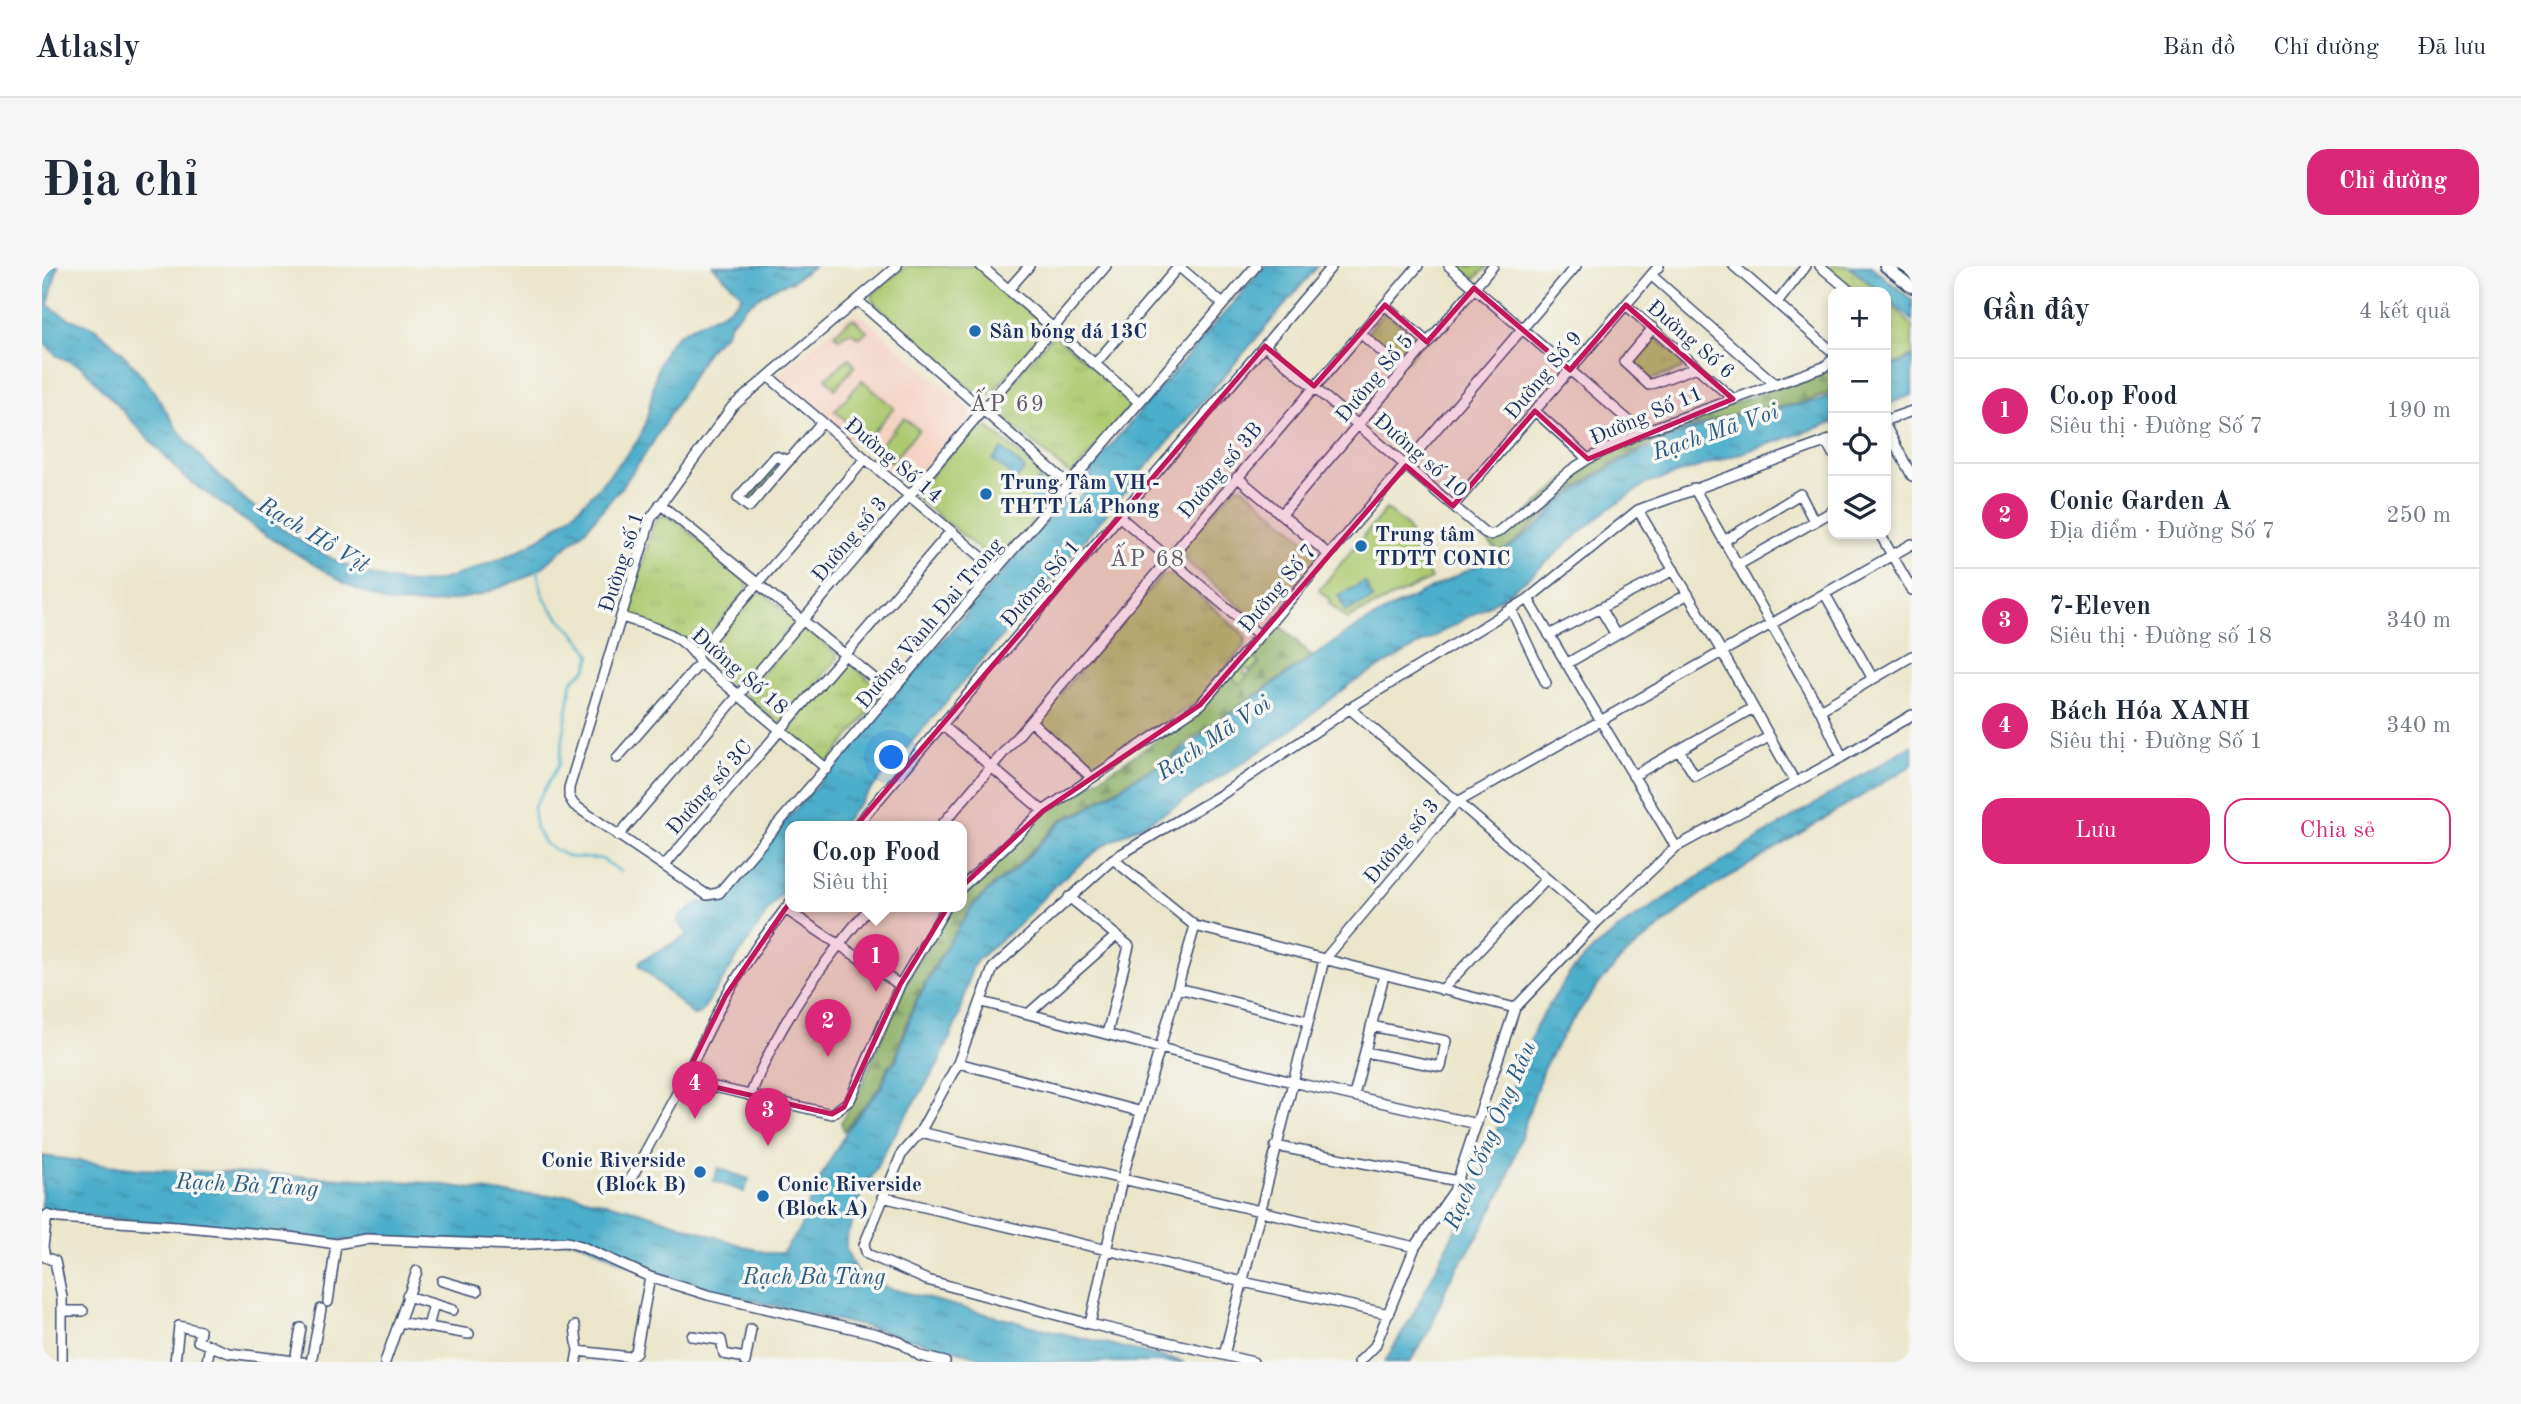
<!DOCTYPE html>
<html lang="vi">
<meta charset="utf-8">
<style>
:root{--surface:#fff;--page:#f6f6f7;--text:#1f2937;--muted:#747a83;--line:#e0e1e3;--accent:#db2777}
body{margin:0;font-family:"Old Standard TT",serif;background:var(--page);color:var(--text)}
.controls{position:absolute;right:21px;top:21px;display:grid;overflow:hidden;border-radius:14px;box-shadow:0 4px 10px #0003}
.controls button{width:63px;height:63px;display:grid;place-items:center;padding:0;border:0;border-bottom:2px solid var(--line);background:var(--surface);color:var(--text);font:35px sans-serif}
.you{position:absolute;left:850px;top:492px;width:24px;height:24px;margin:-18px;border:5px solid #fff;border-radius:50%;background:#1a73e8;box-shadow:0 0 0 10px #1a73e833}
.badge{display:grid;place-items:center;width:46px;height:46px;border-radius:50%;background:var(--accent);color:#fff;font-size:23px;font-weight:700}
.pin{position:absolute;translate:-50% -58px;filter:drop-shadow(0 2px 4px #0008)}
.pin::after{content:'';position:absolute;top:37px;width:24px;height:21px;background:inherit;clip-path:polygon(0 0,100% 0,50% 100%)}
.popup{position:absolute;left:743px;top:555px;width:182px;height:91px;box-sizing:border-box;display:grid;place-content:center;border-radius:14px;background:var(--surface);filter:drop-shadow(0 2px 5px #0005);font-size:23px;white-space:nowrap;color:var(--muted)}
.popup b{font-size:26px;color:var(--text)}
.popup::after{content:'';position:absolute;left:50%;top:100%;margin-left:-14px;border:14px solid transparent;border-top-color:var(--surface)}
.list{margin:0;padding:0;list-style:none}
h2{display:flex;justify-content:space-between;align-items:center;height:91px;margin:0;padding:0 28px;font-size:30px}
h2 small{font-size:23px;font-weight:400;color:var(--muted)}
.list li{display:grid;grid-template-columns:46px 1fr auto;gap:21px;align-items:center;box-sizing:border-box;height:105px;padding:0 28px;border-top:2px solid var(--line)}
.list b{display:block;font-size:26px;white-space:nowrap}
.list p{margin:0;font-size:23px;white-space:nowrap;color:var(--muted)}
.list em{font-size:23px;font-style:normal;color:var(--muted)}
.actions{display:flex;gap:14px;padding:21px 28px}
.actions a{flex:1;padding:16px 0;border:2px solid var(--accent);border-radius:21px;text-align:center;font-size:24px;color:var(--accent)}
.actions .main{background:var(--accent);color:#fff}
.icon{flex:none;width:38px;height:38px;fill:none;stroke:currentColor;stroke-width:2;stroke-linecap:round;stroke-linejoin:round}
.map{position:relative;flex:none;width:1870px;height:1096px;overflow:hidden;border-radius:21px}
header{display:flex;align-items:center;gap:42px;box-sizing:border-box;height:98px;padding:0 35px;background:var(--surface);border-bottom:2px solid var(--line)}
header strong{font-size:33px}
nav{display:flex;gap:38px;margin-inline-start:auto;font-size:24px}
.intro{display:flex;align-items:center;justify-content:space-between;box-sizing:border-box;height:168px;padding:0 42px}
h1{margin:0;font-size:49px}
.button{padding:18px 32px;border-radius:21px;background:var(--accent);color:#fff;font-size:24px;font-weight:700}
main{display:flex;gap:42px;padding:0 42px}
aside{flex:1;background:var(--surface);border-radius:21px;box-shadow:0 4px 10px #0003}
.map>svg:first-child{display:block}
.built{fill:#f5d2c2}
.grass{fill:url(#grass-tufts);stroke:#647c67;stroke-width:2}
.forest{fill:url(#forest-firs);stroke:#526e60;stroke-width:2}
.park{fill:url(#park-crowns);stroke:#647c67;stroke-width:2}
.garden{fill:#adc970;stroke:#647c67;stroke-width:2}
.water{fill:url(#water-ripples);stroke:#346e94;stroke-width:2}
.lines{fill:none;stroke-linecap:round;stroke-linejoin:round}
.stream{stroke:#4caecb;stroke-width:2.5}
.minor-casing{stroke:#3a4a6e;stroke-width:12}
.major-casing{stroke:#3a4a6e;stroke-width:14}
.minor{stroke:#fff;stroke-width:9}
.major{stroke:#fff;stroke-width:10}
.marked{fill:#c2185b;fill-opacity:0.2;stroke:#c2185b;stroke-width:5;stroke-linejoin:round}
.poi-dot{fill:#1f6fb2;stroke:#f6f6f2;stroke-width:2.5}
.labels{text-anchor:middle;stroke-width:7;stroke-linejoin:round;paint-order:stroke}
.poi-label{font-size:21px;font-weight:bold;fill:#1b2f5e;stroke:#f6f6f2;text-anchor:start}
.street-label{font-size:21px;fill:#1b2f5e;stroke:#f6f6f2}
.neighbourhood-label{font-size:23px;letter-spacing:2px;fill:#62586a;stroke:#f6f6f2}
.water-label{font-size:23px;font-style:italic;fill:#2c5b84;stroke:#f6f6f2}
</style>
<header>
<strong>Atlasly</strong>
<nav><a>Bản đồ</a><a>Chỉ đường</a><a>Đã lưu</a></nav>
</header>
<div class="intro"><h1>Địa chỉ</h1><a class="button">Chỉ đường</a></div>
<main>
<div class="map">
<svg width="1870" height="1096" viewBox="0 0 1870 1096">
<defs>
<pattern id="grass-tufts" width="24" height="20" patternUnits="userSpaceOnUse" patternTransform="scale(1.75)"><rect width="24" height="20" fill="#adc970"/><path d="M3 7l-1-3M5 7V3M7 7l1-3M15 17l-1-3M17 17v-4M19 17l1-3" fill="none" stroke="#94ad63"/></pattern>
<pattern id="forest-firs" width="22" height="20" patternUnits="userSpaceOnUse" patternTransform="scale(1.75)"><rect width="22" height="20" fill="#8aad62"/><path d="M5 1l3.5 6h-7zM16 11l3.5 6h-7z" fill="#708d54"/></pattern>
<pattern id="park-crowns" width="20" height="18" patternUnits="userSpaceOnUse" patternTransform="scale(1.75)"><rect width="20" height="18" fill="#adc970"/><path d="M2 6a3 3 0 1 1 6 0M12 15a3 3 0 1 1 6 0" fill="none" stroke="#94ad63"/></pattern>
<pattern id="water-ripples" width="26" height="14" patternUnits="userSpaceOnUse" patternTransform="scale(1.75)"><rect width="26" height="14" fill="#4caecb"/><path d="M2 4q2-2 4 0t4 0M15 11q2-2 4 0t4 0" fill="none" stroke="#3e8ea8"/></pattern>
</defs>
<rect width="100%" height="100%" fill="#f6f6f2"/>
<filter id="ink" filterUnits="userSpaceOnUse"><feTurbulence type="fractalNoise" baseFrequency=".0143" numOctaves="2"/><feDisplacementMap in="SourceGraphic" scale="14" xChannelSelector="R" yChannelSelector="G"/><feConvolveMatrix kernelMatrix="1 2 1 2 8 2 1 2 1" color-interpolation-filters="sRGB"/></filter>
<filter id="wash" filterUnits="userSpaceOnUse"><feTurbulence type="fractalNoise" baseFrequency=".00686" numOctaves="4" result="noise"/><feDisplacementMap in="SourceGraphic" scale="28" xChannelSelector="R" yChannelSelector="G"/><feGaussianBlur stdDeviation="1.57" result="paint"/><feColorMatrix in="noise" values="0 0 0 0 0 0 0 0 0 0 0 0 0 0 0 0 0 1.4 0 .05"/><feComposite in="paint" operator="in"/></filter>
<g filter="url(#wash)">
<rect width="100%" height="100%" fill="#ebe6cb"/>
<path class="built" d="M809,49L820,50L927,143L929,147L927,154L871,220L866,222L736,114L737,109Z"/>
<path class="grass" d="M1412,0H1446L1432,14Z
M1783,0H1807L1837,26H1814Z
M1844,32L1870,60V90L1844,102Z
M1346,47L1377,75V80L1366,94L1361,96L1327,68V64L1341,48Z
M1013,69L1088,132L1090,139L1031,208L1025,206L959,149L955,139L957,131L1007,73Z
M1612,70L1641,94L1640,103L1608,114L1589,96L1607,73Z
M1194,220L1202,222L1274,283L1277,288L1275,294L1227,351L1220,356L1212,353L1144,295L1140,285L1141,280Z
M619,249L630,252L706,314L705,325L657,380L651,381L590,350L587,345L612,257Z
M1131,307L1200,367L1204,372L1203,379L1157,434L1049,505L1003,462L1000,455L1001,448L1119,310Z
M715,323L748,348L752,357L699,421L693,422L659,394L658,389Z
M758,364L768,365L794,387L795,393L741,457H736L705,432L704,426Z
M804,394L840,424L841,429L787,496H782L747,466V460Z"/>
<path class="forest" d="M1791,101V125C1761,141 1726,142 1693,148C1675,152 1655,159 1637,166C1595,183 1553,206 1518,235C1497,252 1480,273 1457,288L1446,275L1459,270L1531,207L1565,189L1605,169Z
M732,196L736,197L737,201L707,236L701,233L702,229Z
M1232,361H1240L1270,390L1148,474L1128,493L1095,510L1038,546L1020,553L971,604L952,618L931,639L886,710L870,742L852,795L845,801L840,818L802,865L799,856L818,823L861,720L910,640H920V626L1004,547L1154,449L1189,410L1198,418L1217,397L1208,389Z"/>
<path class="park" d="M812,53L825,65L817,72L811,67H804L797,73L792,68L808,54Z
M807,92L813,100L793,123L784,112Z
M862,152L877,164L849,196L835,182Z
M1208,389L1217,397L1208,407L1207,403H1203L1202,408L1206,409L1198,419L1189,410Z"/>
<path class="garden" d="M864,0H935L1002,58L1003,65L949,128L943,130L935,128L830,35L831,28Z
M820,114L852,142L825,173L793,145Z
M937,158L946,161L1012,217L1014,227L958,296L954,297L874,231L873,227L934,159Z
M1344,243L1364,259L1389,313L1305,353L1287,337L1288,334L1277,324Z"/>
<path class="water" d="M0,0H16L6,39C15,46 23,51 33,55C41,58 51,60 57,65C75,81 94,101 108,120C118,134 126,150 137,165C183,227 295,318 376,317C404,316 431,303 457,293C505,274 540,243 572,203C580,194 590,184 596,174C612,146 608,111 624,83C639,55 685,54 700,29L671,0H772L750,15L731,22L704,40L688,58L682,69L666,84L610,178L582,218L544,263L502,300L482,312L438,329L390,338L346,337L304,318L219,266L141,210L39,100L15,90L0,75Z
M1223,0H1276L798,560H748V617L730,639L658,748L651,749L597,699L598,695L646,669L636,655V652L658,636L672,637L1021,236C1043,234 1049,221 1049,202Z
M1808,0H1829L1870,34V54L1844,31V26H1838Z
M1870,92V129L1844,139V104Z
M1791,128V157L1604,218L1561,247L1485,313L1458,333L1310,417L1239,472L1126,545L1062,579L1013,619L978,657L935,694L930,702L918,748L896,799L846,879L818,933L804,973V983L813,1003L825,1013L842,1021L994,1061L1142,1096H957L824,1061L635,1017L578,995L554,982L531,974L289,975L0,946V890L97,903L300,912L387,917L461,927L511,930L528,928L597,945L707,982L726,987H740L757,965L773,921L807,861L841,819L846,802L854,795L871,743L905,679L931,640L953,619L972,605L1021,554L1039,547L1095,511L1129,494L1168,462L1308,365L1349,342L1461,287L1498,258L1517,238L1552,212L1586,192L1638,168L1690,150L1777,135Z
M960,183L983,203L974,214L951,194Z
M996,214L1005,222L1006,229L992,245L987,239L992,229L987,225Z
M1323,316L1331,333L1304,346L1296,329Z
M1870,479V499L1659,628L1580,692L1558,717L1525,762L1501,803L1463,919L1437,969L1407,1015L1387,1066L1368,1096H1343L1372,1047L1428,934L1494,760L1527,708L1546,688L1580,660L1728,565Z
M676,902L707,913L702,926L672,915Z"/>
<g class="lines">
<path class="stream" d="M496,302C498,350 527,352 549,389L545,402L530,415L517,498L491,543L494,563L503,578L527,591L560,593L579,606"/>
</g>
</g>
<g filter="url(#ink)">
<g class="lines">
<g class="minor-casing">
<path id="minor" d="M855,0L690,141L609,252L527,522V531L532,539L665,629L677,627L1214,0
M939,0L1097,136
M1136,0L1181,38
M1407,0L1600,166
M1692,0L1791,86
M1778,0L1809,26
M1609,9L1733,118
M966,24L987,0
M815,34L1027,219
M1735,37L1764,0
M1343,39L1385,76
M1584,39L1691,133
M1611,62L1582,96L1607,119L1655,101
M1318,67L1361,104
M1223,80L1442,266L1448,269L1456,266L1529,204L1546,193L1600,166L1782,101L1791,93
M1053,98L1137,0
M727,111L955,304
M1493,145L1546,193
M1844,154L1870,145
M1844,161L1870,210
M1784,175L1791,188
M747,195L733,190L696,232L707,241L780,156
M1195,211L1286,288
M1652,222L1778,444
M618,238L850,427
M1411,240L1617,0
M1596,244L1680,386L1753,516
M1240,248L1451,0
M1078,251L1217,369
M1838,268L1870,324
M1682,275L1758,228L1772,255
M1696,299L1791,245
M1783,328L1831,413
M1486,333L1634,581
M1558,342L1574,369
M1469,343L1504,417
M579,351C609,360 643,367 658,397L785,503
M1507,369L1632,304
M654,389L823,193
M1524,398L1646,328
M1307,442L1555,656
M989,455L1050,512
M899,458L1001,545
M1637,484L1653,510L1727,471
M1800,491L1778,444L1870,390
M575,492L658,397
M1591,510L1711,442
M814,560L1290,0
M899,560L1376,0
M576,570L1064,0
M1071,593L1153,660L1473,742
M622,600L909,265
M920,621L1001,545L1158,439L1534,0
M1027,631L1087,680L1065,768
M743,643L858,719
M1136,722L1266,755
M1400,724L1504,613
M940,736L1250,816L1435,858
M986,748L1074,670
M1323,786L1399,801L1404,775L1329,760
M916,797L1100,846
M642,814L790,848L808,834L858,719L905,640
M708,830C736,758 779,698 829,640
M1312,830L1342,709
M878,866L1373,981
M1233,880L1416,915
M585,920L642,814L684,729L716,679L748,637
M840,931L1201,1016L1347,1048
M400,1015L435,1025
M365,1030L411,1044
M286,1036L294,978
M20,1045H41
M357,1056L427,1068
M1048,1058L1080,913L1153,660
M533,1060L536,1085L534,1096
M386,1061L392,1038
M650,1070L679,1074L682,1088L703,1092
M536,1085L588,1091L594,1086L608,1011
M1182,1089L1282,694L1414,537L1870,278
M253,1095L259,1062
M20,1096V1031L13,995L3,991L1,981L5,949L17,952L135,960L241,970L294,978L324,973L469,979L525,976L539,980L608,1011L666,1029L835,1068L858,1076L878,1090L903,1096
M133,1096L137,1060L158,1065L156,1075L187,1087L261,1096
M165,1096L168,1079
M269,1096L279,1043
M343,1096L375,1005
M703,1096L709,1063
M1211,1096L1048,1058L885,1014L825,988L822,979L860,887L878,866L916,797L951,702L1071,593L1182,527L1313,439L1486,333L1596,244L1791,173
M1317,1096L1333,1080L1373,981L1412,925L1473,742L1555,656L1634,581L1800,491L1870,449"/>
</g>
<g class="major-casing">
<path id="major" d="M1843,0L1870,21"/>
</g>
<use href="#minor" class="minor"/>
<use href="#major" class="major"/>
</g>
</g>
<path class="marked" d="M1432,22L1528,104L1584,39L1691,133L1546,193L1493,145L1411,240L1364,200L1158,439L1001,545L916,624L858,719L802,841L790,848L642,814L684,729L743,643L1223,80L1272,120L1343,39L1385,76Z"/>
<g class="poi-dot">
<circle cx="933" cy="65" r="7"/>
<circle cx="944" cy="228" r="7"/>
<circle cx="1319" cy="280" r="7"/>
<circle cx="658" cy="906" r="7"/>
<circle cx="721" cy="930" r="7"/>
</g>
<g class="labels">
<g class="poi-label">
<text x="947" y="72">Sân bóng đá 13C</text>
<text x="958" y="223">Trung Tâm VH -<tspan x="958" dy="24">THTT Lá Phong</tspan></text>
<text x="1333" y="275">Trung tâm<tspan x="1333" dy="24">TDTT CONIC</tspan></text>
<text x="644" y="901" text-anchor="end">Conic Riverside<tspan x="644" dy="24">(Block B)</tspan></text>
<text x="735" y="925">Conic Riverside<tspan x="735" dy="24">(Block A)</tspan></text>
</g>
<g class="street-label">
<text transform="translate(1649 73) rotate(41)" y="7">Đường Số 6</text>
<text transform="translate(1501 109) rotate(-50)" y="7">Đường Số 9</text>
<text transform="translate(1332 112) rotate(-50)" y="7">Đường Số 5</text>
<text transform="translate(1604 149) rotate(-23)" y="7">Đường Số 11</text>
<text transform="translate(1379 189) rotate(41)" y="7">Đường số 10</text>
<text transform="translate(852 194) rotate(40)" y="7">Đường Số 14</text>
<text transform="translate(1178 204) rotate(-50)" y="7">Đường số 3B</text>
<text transform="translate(807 273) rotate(-50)" y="7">Đường số 3</text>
<text transform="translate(579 296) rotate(-72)" y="7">Đường số 1</text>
<text transform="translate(998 317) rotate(-49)" y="7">Đường Số 1</text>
<text transform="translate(1235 322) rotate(-50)" y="7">Đường Số 7</text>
<text transform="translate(887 357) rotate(-50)" y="7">Đường Vành Đai Trong</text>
<text transform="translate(698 405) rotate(41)" y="7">Đường Số 18</text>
<text transform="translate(667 521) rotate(-49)" y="7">Đường số 3C</text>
<text transform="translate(1359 575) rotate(-50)" y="7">Đường số 3</text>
</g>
<g class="neighbourhood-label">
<text x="966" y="145">ẤP 69</text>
<text x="1106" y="300">ẤP 68</text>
</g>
<g class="water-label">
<text transform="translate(1673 165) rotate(-19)" y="8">Rạch Mã Voi</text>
<text transform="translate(272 268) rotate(31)" y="8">Rạch Hồ Vịt</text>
<text transform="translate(1171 471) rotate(-34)" y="8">Rạch Mã Voi</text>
<text transform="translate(1447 869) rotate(-67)" y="8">Rạch Cống Ông Râu</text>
<text transform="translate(205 918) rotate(3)" y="8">Rạch Bà Tàng</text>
<text x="772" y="1018">Rạch Bà Tàng</text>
</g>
</g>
</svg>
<div class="controls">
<button>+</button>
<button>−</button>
<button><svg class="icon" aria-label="locate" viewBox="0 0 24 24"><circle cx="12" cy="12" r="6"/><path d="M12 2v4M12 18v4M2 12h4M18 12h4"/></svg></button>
<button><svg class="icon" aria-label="layers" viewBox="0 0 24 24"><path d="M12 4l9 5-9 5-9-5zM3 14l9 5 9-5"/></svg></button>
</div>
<div class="you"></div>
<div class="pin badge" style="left:834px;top:726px">1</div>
<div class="popup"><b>Co.op Food</b>Siêu thị</div>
<div class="pin badge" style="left:786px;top:791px">2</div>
<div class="pin badge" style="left:726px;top:880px">3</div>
<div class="pin badge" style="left:653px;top:853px">4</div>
</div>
<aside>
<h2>Gần đây<small>4 kết quả</small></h2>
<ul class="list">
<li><span class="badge">1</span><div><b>Co.op Food</b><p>Siêu thị · Đường Số 7</p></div><em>190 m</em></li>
<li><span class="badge">2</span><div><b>Conic Garden A</b><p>Địa điểm · Đường Số 7</p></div><em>250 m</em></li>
<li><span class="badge">3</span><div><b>7-Eleven</b><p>Siêu thị · Đường số 18</p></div><em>340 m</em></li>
<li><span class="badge">4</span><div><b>Bách Hóa XANH</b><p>Siêu thị · Đường Số 1</p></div><em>340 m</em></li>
</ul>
<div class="actions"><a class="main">Lưu</a><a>Chia sẻ</a></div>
</aside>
</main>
